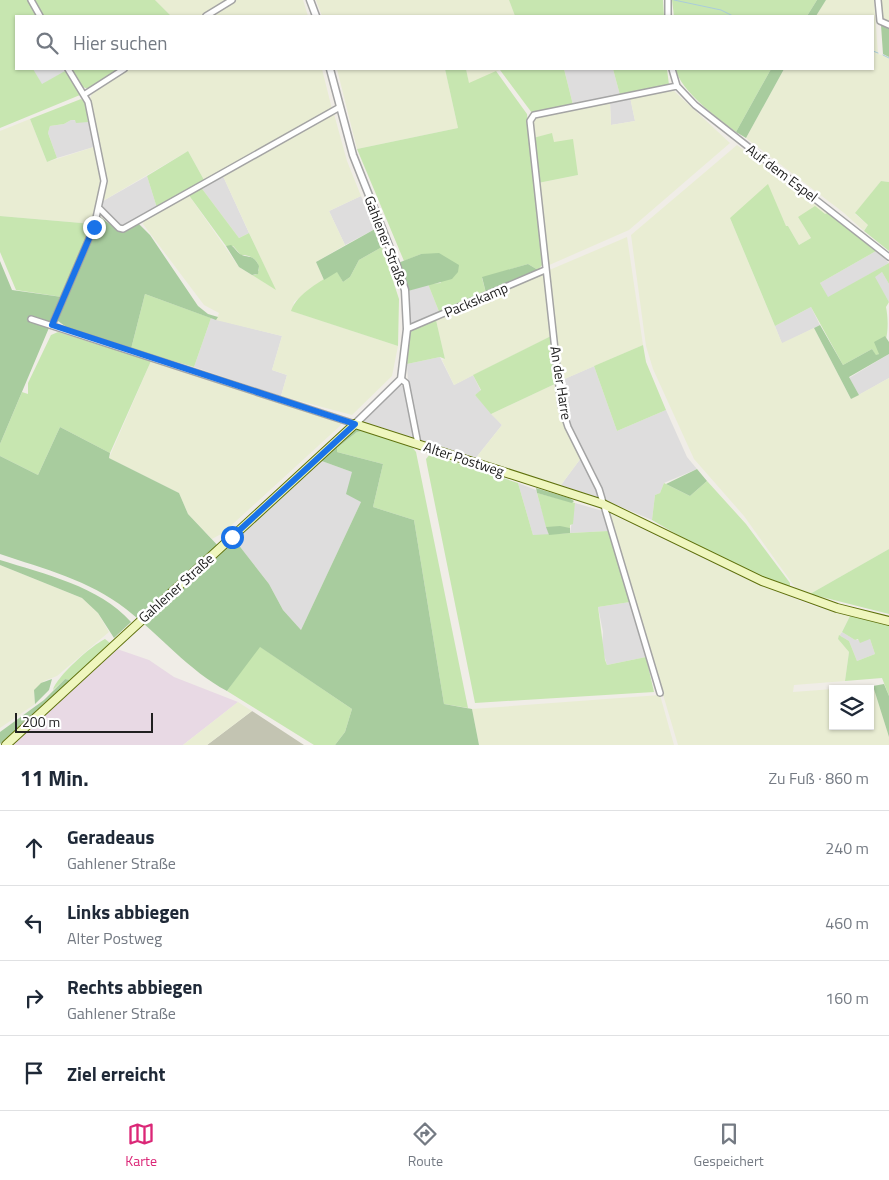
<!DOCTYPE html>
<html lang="de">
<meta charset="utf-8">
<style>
:root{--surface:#fff;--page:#f6f6f7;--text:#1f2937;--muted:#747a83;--line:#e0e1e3;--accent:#db2777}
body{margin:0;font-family:"Titillium Web",sans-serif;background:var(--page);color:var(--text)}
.controls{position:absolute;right:15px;bottom:15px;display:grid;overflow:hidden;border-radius:0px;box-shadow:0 1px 4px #0004}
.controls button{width:45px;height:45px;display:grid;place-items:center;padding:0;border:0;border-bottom:1px solid var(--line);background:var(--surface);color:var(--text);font:25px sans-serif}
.scale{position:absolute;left:15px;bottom:12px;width:138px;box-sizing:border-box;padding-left:5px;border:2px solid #202020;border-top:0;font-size:14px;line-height:18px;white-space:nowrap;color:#202020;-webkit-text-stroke:4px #fff;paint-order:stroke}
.stop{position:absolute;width:15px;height:15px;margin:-11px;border:4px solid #1a73e8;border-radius:50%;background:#fff}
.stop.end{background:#1a73e8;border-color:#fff;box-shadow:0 1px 5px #0008}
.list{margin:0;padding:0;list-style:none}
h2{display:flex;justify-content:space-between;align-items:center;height:65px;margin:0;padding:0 20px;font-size:21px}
h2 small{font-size:16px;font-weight:400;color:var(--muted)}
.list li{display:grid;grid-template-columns:32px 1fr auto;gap:15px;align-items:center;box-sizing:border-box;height:75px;padding:0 20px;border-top:1px solid var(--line)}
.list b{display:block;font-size:19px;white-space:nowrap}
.list p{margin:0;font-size:16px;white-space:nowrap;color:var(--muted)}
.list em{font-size:16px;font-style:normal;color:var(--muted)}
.icon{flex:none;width:28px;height:28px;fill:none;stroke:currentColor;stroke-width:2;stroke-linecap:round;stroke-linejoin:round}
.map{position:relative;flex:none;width:889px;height:745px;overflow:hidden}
.search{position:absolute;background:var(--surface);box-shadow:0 1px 4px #0004;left:15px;right:15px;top:15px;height:55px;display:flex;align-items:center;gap:12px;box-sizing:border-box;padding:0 18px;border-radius:0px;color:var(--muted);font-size:19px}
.sheet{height:365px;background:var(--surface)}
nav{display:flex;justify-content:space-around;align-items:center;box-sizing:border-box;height:70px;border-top:1px solid var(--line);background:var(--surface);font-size:14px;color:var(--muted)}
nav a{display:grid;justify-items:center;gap:2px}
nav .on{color:var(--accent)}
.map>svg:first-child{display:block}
.residential{fill:#dedddd}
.industrial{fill:#e8d9e4}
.construction{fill:#c3c4b2}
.farmland{fill:#e9edd3}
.grass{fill:#c7e6b0}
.forest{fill:#a8cc9e}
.parking{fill:#e0e0e0}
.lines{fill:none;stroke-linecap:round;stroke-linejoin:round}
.stream{stroke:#aaccda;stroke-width:1}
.minor-casing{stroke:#a4a4a4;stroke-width:8}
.tertiary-casing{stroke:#a4a4a4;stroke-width:9}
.secondary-casing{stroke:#5f710c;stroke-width:10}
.minor{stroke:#fff;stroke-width:5}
.tertiary{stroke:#fff;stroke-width:6}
.secondary{stroke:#eff6be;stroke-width:8}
.route{stroke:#1a73e8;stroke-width:6}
.labels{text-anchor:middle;stroke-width:5;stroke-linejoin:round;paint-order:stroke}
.street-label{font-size:14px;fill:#202020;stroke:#fff}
</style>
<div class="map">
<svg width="889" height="745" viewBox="0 0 889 745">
<rect width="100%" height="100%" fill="#f0ede7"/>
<path class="residential" d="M564,69H613L620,95L573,105Z
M630,97L635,121L611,125L610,102Z
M90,115L97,146L57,158L48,133L50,126L64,124L71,120L88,121L87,116Z
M222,174L249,233L239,238L200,186Z
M147,176L157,208L123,227L120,226L102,208L103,201Z
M361,196L375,229L345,245L329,211Z
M876,251L889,263L828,298L820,283Z
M882,272L889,284V302L874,277Z
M428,284L440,314L411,325L408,291Z
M811,307L820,325L782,344L775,326Z
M211,318L282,336L272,370L287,375L281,396L194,367Z
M889,354V378L859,395L849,378Z
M440,357L454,385L473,375L481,391L475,395L502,425L475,459L420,442L408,383L407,364Z
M594,366L617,431L666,410L687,457L697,469L664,483L660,493L655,495L652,520L605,500L595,472L572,433L563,404L560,381Z
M400,385L405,387L414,438L412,439L366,424L364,420Z
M581,458L594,482L598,498L561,485Z
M319,460L352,472L361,502L301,630L283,610L269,584L234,539Z
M518,483L536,490L549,535H533Z
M575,503L603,511L608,531L570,533Z
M630,602L646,657L607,665L602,648L603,632L598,607Z
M842,632L855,640L870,639L875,654L857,661L849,641L839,635Z"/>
<path class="industrial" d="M117,649L149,660L174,677L238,702L183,745H11Z"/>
<path class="construction" d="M252,711L304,745H207Z"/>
<path class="farmland" d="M155,0H229L203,16H171Z
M237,0H303L308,16H211Z
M316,0H509L515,16H322Z
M826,0H874L878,54L889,57V182L881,181L855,214L868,225L864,231L844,213L746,138L784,69H873V16H816Z
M881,0H889V21L883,18Z
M129,69H322L332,109L204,180L188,151L103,201L105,173L89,100L92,94Z
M337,69H445L458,128L357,149Z
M466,69H502L469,84Z
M674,91L730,143L629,230L547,266L538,183L578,175L553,142L552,134L533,138L532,118L610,102L611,125L635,121L630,97Z
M331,113L334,114L347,161L361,196L329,211L345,245L316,262L324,280L294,302L292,311L398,346L392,376L352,415L281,396L287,375L272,370L282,336L216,320L219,313L204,305L143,224L144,220L188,194L239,267L275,289L222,174Z
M30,119L47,162L97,146L102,188L93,224L0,216V131Z
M737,145L778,176L781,173L829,212L825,214L798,217L811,238L799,245L788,226H786L776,204L730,218L782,343L814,328L851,399L889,378V549L810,594L797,590L744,516L694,459L653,369L646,346L631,235Z
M627,237L643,345L560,381L547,271Z
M539,274L544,276L551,336L454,385L442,360L445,359L436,320Z
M151,361L341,422V425L223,533L212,539L188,514L179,493L109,458Z
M557,383L563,419L581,458L561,485L475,459L502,425L491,414Z
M609,513L744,578L813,606L850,616L838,639L849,652L845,681L794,685L793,692L833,689V726H870V689H841L873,686L889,737V745H678Z
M0,565L82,598L98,613L109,632L57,676L44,681L34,693L35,704L0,728Z
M660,695L674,745H479L472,709Z
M238,702L252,711L207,745H183Z"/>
<path class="grass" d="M0,0H29L38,16H16V69H65L80,95L0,128Z
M33,0H155L171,16H41Z
M509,0H663L664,16H515Z
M672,0H817L807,16H674Z
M70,69H121L89,89L79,86Z
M445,69H466L469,83L496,71L527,114L542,265L538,270L528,264L482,278L486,293L440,314L428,284L441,283L421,254L404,261L357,149L458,128Z
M502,69H564L573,105L532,113L500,70Z
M613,69H667L669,85L620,95Z
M676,69H771L736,132C720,120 679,90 676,69Z
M81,99L87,103L90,115L87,116L88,122L76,123L75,120H71L64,124L50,126L48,133L57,158L47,162L30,119Z
M552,133L554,142L573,139L578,175L538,183L533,138Z
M188,151L204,180L157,208L147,176Z
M881,181L889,182V251L864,231L868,225L855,213Z
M768,184L786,226H788L799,245L811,238L798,217L815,206L825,214L829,212L876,251L820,283L828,297L889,263V284L882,272L875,277L889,302L886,307C889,321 889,348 876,356L872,349L843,365L811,307L775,326L730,218Z
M200,186L239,238L249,233L276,290L252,275H256L259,270C259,259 250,255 241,255L233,246H226L188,194Z
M0,216L93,224L62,297L16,290L0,252Z
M382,247L399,299L398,346L291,311C297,293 322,281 337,271L343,282L350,277L359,260Z
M145,294L211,318L194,367L131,349Z
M436,320L445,359L440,357L407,364L410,331Z
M58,332L151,361L110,453L60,427L38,475L0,456V444L22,392L28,394V383L51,335Z
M551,336L557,383L491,414L475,395L481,390L473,375Z
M643,345L646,362L666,410L617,431L594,366Z
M363,431L412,447L416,452L468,708L444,704L414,520L373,507L383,464L337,452V448L357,432Z
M430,454L518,483L533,535L608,531L630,602L598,607L605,660L607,665L646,657L654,692L475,703L427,465L426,459Z
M707,481L746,524L790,583V588L786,589L700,548L652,520L655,495L660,493L664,483L690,496Z
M537,493L575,503L573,524L570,525V528L546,527Z
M889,549V614L810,594Z
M850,616L889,625V696L882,678L845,681L849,652L838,639L839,635L849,641L857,661L875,654L870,639L860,643L858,639L855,640L842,632Z
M105,639L110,643L70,680L65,679L53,690C56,677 92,645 105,639Z
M259,646L352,709L345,732L335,745H314L227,691Z"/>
<path class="forest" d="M817,0H826L816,16H807Z
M881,25L889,29V57L883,54Z
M771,69H784L746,138L736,132Z
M100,217L121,232L138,223L150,235L198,306L208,314L218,317L216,320L145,294L131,349L69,329L58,321V317Z
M375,229L382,247L359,260L350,277L343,282L337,272L324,280L316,262Z
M231,245C235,248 236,251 240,254C248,259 253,253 259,266L258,274L252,275L239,267L226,246Z
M439,253L459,265L458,272L452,279L408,291L398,263L421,254Z
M0,261L12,290L62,297L0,444Z
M528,264L538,270L486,293L482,277Z
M820,325L843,365L872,349L876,355L879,354L874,342L885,336L889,342V354L849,377L859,395L851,399L814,328Z
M60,427L110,453L109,458L179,493L188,514L222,550L234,539L269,584L283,610L301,630L361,502L346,494L352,472L319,460L352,430L362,429L363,431L357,432L337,448V452L383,464L373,507L414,520L444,704L472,709L479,745H335L345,732L352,709L260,647L227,691C188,670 161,636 126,609C89,580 44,569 0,554V456L38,475Z
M697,469L707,481L690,496L666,484Z
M536,488L569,498L574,501L572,503L537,493Z
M560,526L570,528V533L549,535L546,527Z
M0,560C44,574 99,586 131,622L114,638L98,613L82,598L0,565Z
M52,679L49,690L35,704L34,690L41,683Z
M65,679L70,680L0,744V732L44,700Z
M884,684L889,696V737L873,686Z"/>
<path class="parking" d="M33,69H64L65,71L42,84Z"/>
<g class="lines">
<path class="stream" d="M674,0L721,10L733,16
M873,51L878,53
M883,55L889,58"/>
<g class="minor-casing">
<path id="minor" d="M31,0L40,16
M668,0V16
M878,0L880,21L889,25
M206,16L232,0
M672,69L677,86L695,105L889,257
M85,94L124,69
M100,209L119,228L123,229L340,107
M31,319L355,424
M52,325L94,227L104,181L88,102L68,69
M407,329L545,270
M401,379L406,383L418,444
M660,693L599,489L568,427L561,405L530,121L534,115L677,86"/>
</g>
<g class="tertiary-casing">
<path id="tertiary" d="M310,0L316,16
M330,69L353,155L397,266L405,290L407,329L401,379L355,424"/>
</g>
<g class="secondary-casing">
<path id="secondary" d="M6,745L355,424L603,504L762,581L837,608L889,621"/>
</g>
<use href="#minor" class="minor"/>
<use href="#tertiary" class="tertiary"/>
<use href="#secondary" class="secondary"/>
</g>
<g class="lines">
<path class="route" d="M94,227L52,325L355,424L232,537"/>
</g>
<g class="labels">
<g class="street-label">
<text transform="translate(782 173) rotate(37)" y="5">Auf dem Espel</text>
<text transform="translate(386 241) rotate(69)" y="5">Gahlener Straße</text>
<text transform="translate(476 300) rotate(-23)" y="5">Packskamp</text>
<text transform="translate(561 383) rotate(81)" y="5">An der Harre</text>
<text transform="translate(464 459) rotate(18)" y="5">Alter Postweg</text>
<text transform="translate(176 588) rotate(-42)" y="5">Gahlener Straße</text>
</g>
</g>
</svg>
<div class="controls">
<button><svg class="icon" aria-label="layers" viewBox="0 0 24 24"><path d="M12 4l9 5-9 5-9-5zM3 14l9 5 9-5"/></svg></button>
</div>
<div class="scale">200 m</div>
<div class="stop" style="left:232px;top:537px"></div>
<div class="stop end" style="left:94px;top:227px"></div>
<div class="search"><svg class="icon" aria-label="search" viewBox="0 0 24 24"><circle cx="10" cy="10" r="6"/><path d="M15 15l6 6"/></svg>Hier suchen</div>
</div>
<section class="sheet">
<h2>11 Min.<small>Zu Fuß · 860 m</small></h2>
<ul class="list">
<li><svg class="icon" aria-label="ahead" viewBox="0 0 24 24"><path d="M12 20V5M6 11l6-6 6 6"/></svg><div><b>Geradeaus</b><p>Gahlener Straße</p></div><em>240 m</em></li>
<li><svg class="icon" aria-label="left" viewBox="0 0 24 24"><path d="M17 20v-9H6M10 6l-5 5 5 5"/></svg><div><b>Links abbiegen</b><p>Alter Postweg</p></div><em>460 m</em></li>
<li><svg class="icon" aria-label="right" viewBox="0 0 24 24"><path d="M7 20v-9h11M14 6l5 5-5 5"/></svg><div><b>Rechts abbiegen</b><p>Gahlener Straße</p></div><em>160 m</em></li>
<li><svg class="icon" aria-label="arrive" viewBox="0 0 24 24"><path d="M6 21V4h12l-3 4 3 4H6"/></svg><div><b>Ziel erreicht</b></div></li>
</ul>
</section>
<nav>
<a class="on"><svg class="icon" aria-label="map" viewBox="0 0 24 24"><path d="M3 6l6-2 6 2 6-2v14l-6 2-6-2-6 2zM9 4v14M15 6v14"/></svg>Karte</a>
<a><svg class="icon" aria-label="directions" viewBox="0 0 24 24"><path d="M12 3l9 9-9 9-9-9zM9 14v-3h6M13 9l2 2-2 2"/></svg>Route</a>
<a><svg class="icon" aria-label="saved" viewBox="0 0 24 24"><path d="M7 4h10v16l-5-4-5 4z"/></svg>Gespeichert</a>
</nav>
